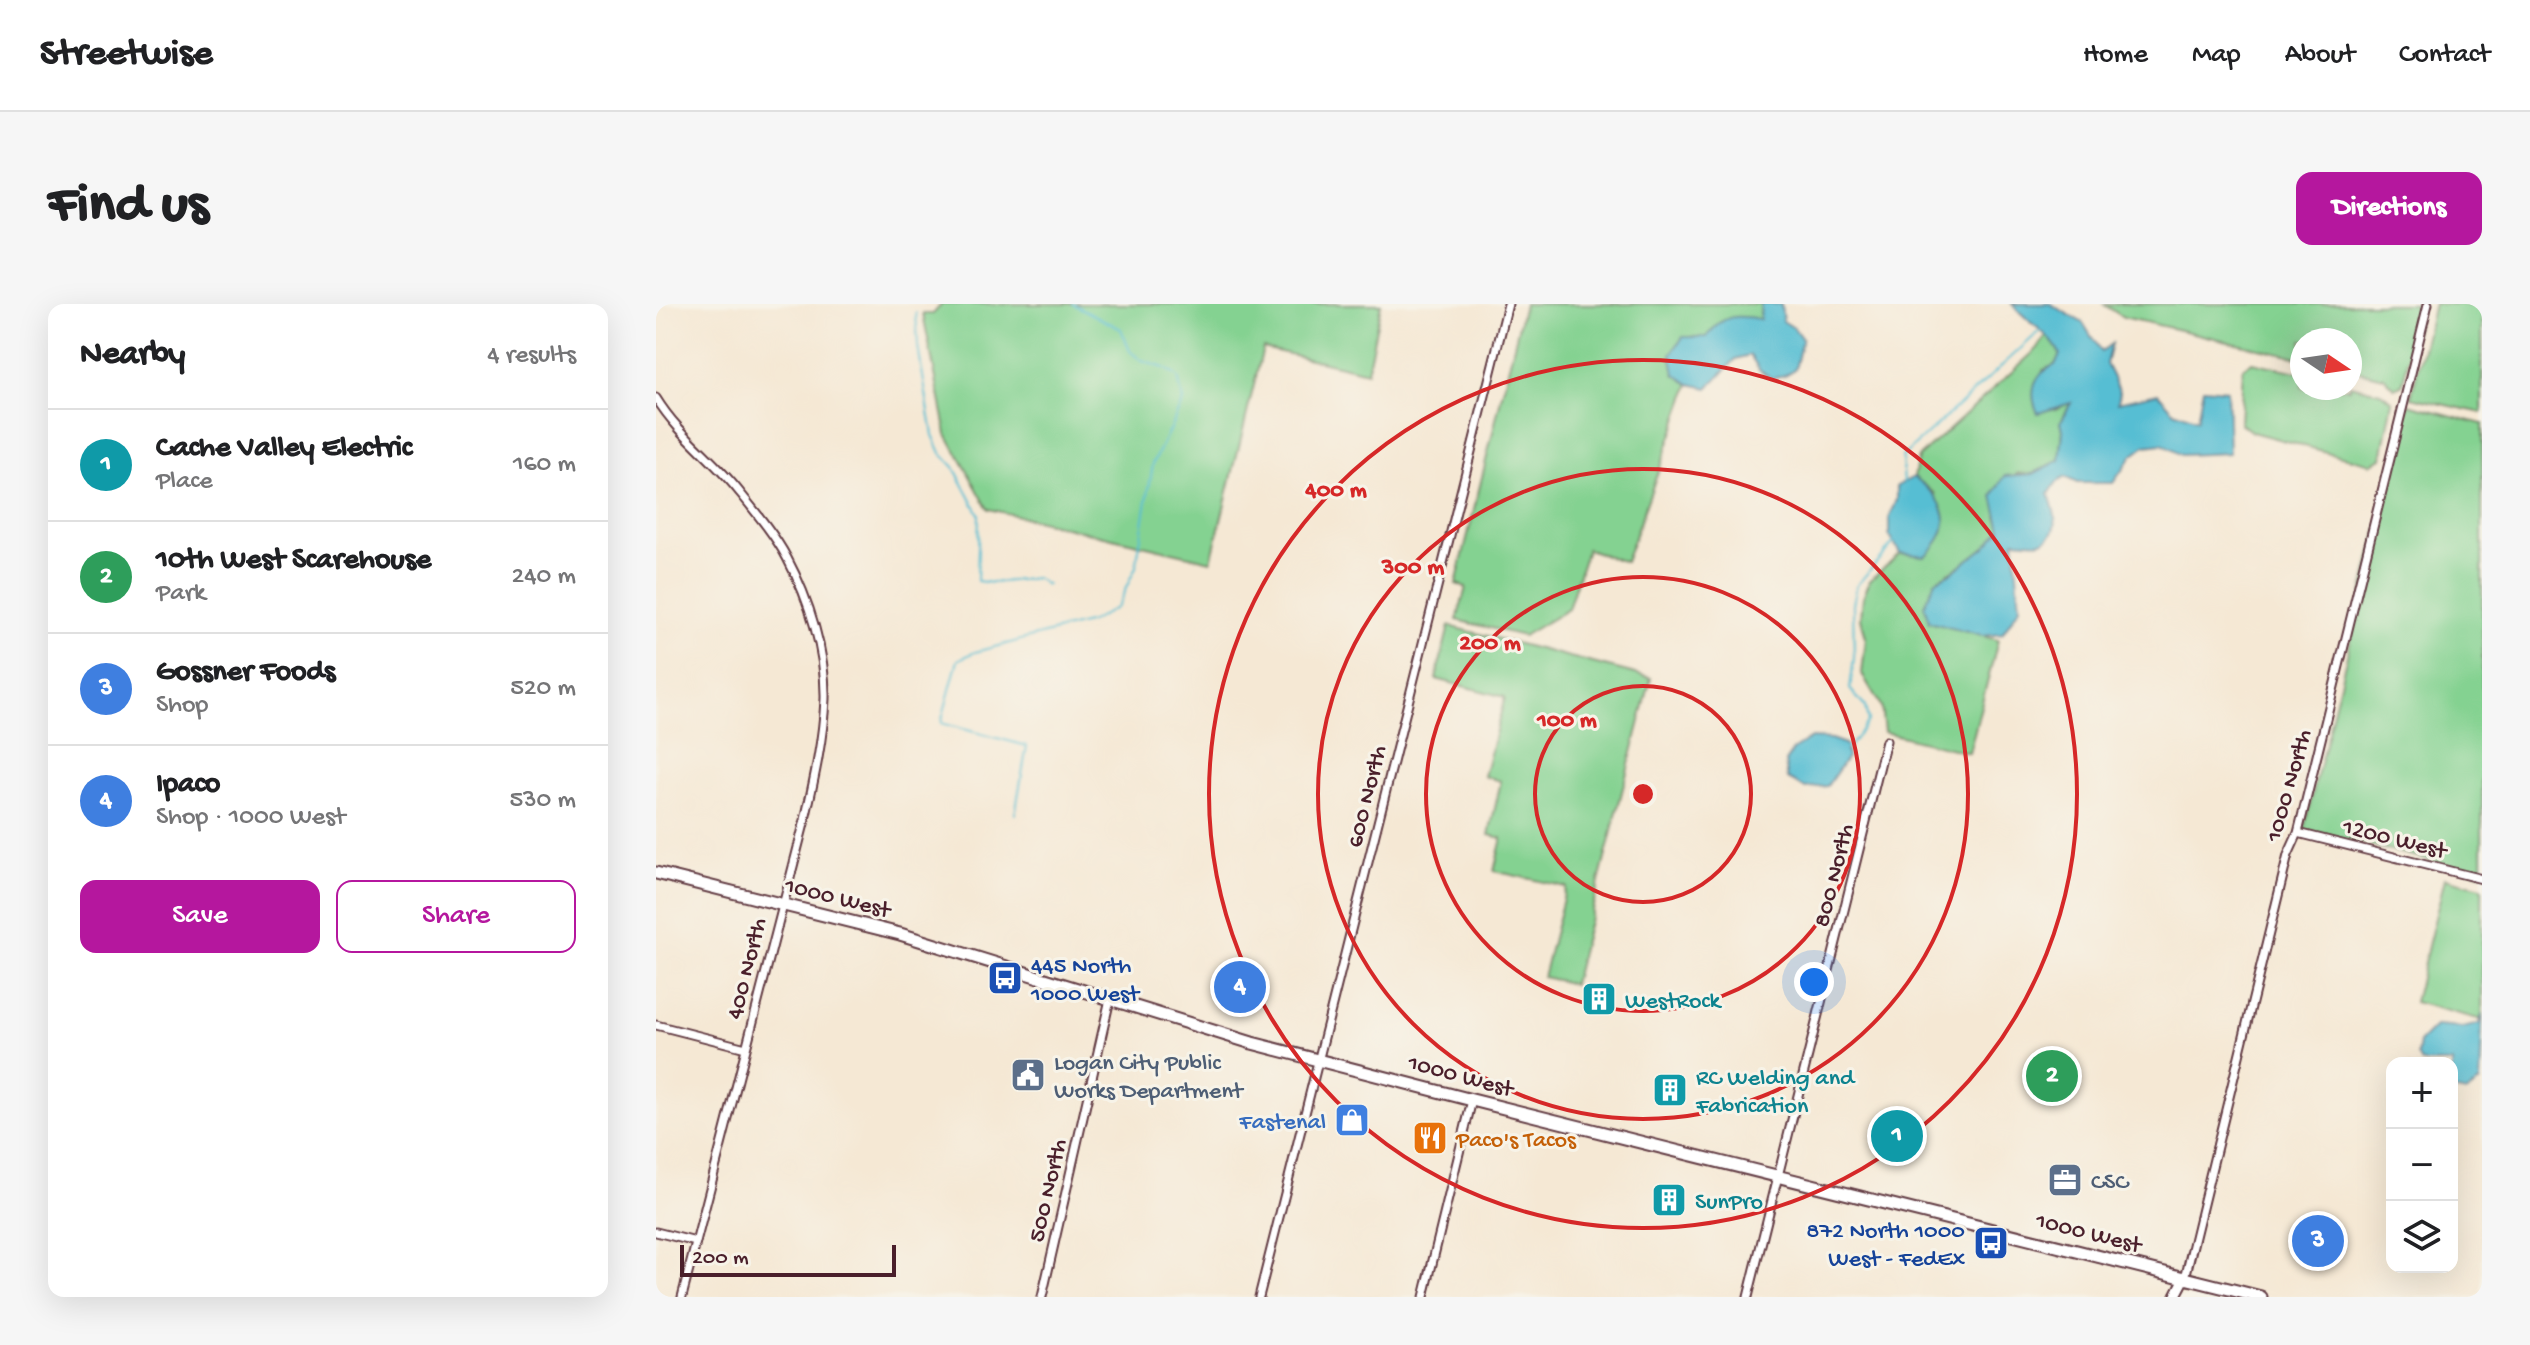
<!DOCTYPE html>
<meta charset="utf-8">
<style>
:root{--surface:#fff;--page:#f6f6f6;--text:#202124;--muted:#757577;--line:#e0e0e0;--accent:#b5179e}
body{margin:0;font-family:"Gochi Hand",sans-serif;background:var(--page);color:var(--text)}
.controls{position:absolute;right:24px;bottom:24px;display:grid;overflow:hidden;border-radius:16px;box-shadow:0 8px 32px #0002}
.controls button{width:72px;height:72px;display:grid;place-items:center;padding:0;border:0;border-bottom:2px solid var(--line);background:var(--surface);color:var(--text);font:40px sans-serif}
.compass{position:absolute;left:1634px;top:24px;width:72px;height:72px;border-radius:50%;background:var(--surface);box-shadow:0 8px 32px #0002;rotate:103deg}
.scale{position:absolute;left:24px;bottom:20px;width:216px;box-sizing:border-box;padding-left:8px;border:4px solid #4a1f2b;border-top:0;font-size:22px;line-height:28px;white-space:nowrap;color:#4a1f2b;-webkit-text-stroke:6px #f7f3e8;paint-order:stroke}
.you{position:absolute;left:1158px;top:678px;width:28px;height:28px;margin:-20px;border:6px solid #fff;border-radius:50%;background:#1a73e8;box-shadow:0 0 0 12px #1a73e833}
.badge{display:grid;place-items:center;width:52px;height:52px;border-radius:50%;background:var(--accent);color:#fff;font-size:26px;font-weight:700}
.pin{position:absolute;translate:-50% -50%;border:4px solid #fff;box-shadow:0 2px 8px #0006}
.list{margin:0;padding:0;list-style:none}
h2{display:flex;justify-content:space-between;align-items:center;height:104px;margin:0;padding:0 32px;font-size:34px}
h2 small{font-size:26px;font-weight:400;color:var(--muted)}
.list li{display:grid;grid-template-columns:52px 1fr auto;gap:24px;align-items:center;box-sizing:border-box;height:112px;padding:0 32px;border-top:2px solid var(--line)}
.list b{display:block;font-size:30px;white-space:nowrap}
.list p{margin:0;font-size:26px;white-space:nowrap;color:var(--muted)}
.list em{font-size:26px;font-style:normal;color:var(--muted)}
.actions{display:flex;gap:16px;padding:24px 32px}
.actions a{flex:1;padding:18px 0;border:2px solid var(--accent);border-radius:16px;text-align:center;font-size:28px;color:var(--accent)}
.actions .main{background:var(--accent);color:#fff}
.icon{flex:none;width:44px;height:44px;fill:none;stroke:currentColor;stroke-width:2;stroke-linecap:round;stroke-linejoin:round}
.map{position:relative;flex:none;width:1826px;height:993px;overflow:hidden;border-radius:16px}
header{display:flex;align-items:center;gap:48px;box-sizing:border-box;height:112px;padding:0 40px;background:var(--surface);border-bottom:2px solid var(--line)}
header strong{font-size:38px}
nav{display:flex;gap:44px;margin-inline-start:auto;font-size:28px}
.intro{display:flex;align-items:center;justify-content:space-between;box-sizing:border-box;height:192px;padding:0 48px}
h1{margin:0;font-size:56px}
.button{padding:20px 36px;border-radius:16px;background:var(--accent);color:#fff;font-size:28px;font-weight:700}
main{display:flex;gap:48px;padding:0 48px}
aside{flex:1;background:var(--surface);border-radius:16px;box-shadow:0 8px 32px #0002}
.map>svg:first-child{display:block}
.green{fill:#84d291;stroke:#67785e;stroke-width:2}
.water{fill:#56bed3;stroke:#506e7f;stroke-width:2}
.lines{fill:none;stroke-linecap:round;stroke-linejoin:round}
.stream{stroke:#56bed3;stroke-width:2}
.minor-casing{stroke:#643d44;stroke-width:11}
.tertiary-casing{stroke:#643d44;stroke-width:13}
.primary-casing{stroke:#643d44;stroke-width:15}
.minor{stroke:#fff;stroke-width:7}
.tertiary{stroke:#fff;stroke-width:9}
.primary{stroke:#fff;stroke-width:11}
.ring{fill:none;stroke:#d62828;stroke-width:4}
.labels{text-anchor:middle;stroke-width:6;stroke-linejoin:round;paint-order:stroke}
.street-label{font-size:24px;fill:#4a1f2b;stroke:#f7f3e8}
.transit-label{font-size:24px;fill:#164399;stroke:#f7f3e8;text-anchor:start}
.culture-label{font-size:24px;fill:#0d838f;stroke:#f7f3e8;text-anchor:start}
.service-label{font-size:24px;fill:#4e5e75;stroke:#f7f3e8;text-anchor:start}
.shop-label{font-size:24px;fill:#366cbe;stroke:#f7f3e8;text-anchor:end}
.food-label{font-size:24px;fill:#c56008;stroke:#f7f3e8;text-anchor:start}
.centre{fill:#d62828;stroke:#f7f3e8;stroke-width:4}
.ring-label{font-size:24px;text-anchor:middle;font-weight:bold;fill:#d62828;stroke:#f7f3e8;stroke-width:6;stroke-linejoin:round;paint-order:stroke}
</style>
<header>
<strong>Streetwise</strong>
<nav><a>Home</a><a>Map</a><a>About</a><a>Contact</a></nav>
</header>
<div class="intro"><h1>Find us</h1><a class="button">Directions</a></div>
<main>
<aside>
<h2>Nearby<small>4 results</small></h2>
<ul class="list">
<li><span class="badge" style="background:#0f9aa8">1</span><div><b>Cache Valley Electric</b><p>Place</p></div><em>160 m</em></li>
<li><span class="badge" style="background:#2e9e5b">2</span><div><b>10th West Scarehouse</b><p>Park</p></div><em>240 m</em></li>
<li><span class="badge" style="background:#3f7fe0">3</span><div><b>Gossner Foods</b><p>Shop</p></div><em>520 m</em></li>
<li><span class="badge" style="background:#3f7fe0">4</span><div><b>Ipaco</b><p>Shop · 1000 West</p></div><em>530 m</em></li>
</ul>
<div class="actions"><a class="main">Save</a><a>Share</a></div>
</aside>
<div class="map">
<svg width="1826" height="993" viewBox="0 0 1826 993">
<rect width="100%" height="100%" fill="#f7f3e8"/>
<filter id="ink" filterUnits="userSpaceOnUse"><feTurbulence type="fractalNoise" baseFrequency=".0125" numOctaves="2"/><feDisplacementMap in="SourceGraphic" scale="16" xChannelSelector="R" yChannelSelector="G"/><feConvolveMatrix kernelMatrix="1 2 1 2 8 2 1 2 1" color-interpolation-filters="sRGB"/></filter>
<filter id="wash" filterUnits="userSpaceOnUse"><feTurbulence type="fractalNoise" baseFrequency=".006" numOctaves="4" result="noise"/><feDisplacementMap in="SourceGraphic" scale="32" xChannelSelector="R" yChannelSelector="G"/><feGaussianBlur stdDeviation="1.8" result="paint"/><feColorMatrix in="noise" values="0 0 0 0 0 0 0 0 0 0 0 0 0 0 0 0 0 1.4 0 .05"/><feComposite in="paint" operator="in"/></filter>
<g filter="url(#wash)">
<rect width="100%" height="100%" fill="#f5e8d4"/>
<path class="green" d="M286,0H725L711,68L607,44L555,257L332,205L291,130L267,10H277Z
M868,0H1105L1104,15L1051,33L1027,34L1019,70L1034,80L969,258L931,245L912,305L867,332L801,316L810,283L800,280Z
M1447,0H1766L1746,81L1739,84L1728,73L1694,65V36H1646V54L1467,13Z
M1778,0H1826V109L1755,93Z
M1391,32L1398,37L1404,50L1399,61L1387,66L1399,105L1416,97L1405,117L1407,126L1404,156L1377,170L1361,169L1341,212L1346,225C1329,246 1303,264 1279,277L1273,318L1342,336L1313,449L1228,428L1225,402L1206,370L1210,334L1205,314L1207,293L1214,276L1244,249L1269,252L1280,190L1258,173L1262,153L1381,45Z
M1596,58L1646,69V84H1694V81L1724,88L1737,97L1726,154L1715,160L1596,128L1584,119L1587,64Z
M1753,100L1826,120V569L1648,525Z
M793,322L995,374L917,680L887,673L910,583L838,567L846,534L833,531L845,477L828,472L849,393L780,375Z
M1789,574L1826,583V716L1758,698Z"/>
<path class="water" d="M1105,0H1125L1127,17L1138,24L1146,35L1139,65L1129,71L1115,74L1103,65L1094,51L1080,55L1052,84L1034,80L1019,70L1015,50L1027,33H1051C1066,11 1078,10 1104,15Z
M1356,0H1394L1427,19L1445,48L1455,40L1450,60L1464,88L1462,98L1502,89L1518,107L1541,116L1547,84L1571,86L1573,149L1525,151L1506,140L1489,142L1476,152L1457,179H1421L1409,173L1400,179L1393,190C1398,206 1408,230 1385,237C1378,239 1366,236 1358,236L1364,303L1346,330L1326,332L1273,318L1268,301L1279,277L1295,269L1329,243L1345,225L1337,192L1349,172L1377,170L1404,156L1407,126L1405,117L1415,99L1382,109C1372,89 1378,69 1399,61L1404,50C1394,29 1371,18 1356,0Z
M1258,173C1290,196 1303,222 1269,252L1244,249L1233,231V215L1241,196V182Z
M1155,434L1175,435L1189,440L1191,453L1171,482L1149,484L1132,475L1129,458L1138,445Z
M1826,711L1824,778L1810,789L1796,786V759H1766L1761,752L1763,739L1780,722L1807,724L1823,720Z"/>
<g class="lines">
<path class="stream" d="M260,9L262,43L277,131L285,149L298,163L323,210L321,277L337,279L380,274L390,281
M1248,178L1246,153L1385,26
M1189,445L1193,443L1212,417L1209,403L1194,385L1198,354L1197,300L1201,281L1239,237
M359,510L371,442L285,419L302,356L319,348L435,318L461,303L480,263L497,160L527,97L522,73L508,64L486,57L474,47L465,25L417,0"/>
</g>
</g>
<g filter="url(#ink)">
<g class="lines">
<g class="minor-casing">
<path id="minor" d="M0,94C22,130 55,153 81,185C98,206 119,231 131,254C153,295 170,349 169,395C167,437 158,476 149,516L26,993
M1642,529L1826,575
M0,721L90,744
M0,928L40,938
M1529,974L1632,551L1642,529L1772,0
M386,993L454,695
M603,993L852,0
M768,993L816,796
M1092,993L1230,437"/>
</g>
<g class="tertiary-casing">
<path id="tertiary" d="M1519,993L1529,974"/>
</g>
<g class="primary-casing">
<path id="primary" d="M0,569L244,630L596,739L816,796L1605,993"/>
</g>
<use href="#minor" class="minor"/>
<use href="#tertiary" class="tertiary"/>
<use href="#primary" class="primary"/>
</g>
</g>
<g class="ring">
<circle cx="987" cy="490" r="108"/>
<circle cx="987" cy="490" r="217"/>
<circle cx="987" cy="490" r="325"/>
<circle cx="987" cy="490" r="434"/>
</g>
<defs>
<g id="bus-square" transform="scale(1.8)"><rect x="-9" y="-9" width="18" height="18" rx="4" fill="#1a4fb4" stroke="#f7f3e8"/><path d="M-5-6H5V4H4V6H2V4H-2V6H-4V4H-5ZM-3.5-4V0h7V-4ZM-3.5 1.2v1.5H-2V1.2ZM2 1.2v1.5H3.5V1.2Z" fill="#fff"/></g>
<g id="building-square" transform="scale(1.8)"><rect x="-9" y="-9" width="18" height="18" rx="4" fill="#0f9aa8" stroke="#f7f3e8"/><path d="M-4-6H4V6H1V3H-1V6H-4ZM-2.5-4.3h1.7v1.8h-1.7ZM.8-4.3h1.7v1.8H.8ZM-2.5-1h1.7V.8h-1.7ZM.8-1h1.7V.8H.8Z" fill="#fff"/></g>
<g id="civic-square" transform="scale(1.8)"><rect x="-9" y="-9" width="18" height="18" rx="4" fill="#5c6f8a" stroke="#f7f3e8"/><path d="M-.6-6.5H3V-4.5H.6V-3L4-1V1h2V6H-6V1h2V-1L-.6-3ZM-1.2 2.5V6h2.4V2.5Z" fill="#fff"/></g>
<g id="shop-square" transform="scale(1.8)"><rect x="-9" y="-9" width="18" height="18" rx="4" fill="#3f7fe0" stroke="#f7f3e8"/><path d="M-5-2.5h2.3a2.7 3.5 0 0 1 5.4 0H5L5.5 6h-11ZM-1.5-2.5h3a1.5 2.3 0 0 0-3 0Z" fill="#fff"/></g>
<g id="restaurant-square" transform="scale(1.8)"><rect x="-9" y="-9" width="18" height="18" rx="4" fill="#e8710a" stroke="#f7f3e8"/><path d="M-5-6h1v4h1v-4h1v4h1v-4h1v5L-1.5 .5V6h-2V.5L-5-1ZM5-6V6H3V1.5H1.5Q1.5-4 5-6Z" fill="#fff"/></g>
<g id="office-square" transform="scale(1.8)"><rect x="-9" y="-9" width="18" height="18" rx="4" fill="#5c6f8a" stroke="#f7f3e8"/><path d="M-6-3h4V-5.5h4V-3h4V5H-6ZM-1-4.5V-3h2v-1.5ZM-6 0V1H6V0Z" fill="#fff"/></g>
</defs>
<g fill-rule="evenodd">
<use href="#bus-square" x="349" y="674"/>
<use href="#building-square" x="943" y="695"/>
<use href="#civic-square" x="372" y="771"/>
<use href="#building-square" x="1014" y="786"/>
<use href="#shop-square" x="696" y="816"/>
<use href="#restaurant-square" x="774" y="834"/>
<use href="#office-square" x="1409" y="876"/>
<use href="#building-square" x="1013" y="896"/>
<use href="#bus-square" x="1335" y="939"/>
</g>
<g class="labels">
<g class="street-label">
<text transform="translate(1631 481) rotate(-74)" y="8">1000 North</text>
<text transform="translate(709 492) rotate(-76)" y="8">600 North</text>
<text transform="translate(1739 533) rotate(14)" y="8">1200 West</text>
<text transform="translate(1176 571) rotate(-76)" y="8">800 North</text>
<text transform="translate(182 592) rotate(14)" y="8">1000 West</text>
<text transform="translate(89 664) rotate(-76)" y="8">400 North</text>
<text transform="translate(805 770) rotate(15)" y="8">1000 West</text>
<text transform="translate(390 886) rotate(-77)" y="8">500 North</text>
<text transform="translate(1433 927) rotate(14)" y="8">1000 West</text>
</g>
<g class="transit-label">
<text x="375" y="668">445 North<tspan x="375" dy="28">1000 West</tspan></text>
<text x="1309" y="933" text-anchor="end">872 North 1000<tspan x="1309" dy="28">West - FedEx</tspan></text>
</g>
<g class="culture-label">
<text x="969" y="703">WestRock</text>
<text x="1040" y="780">RC Welding and<tspan x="1040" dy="28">Fabrication</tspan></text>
<text x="1039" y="904">SunPro</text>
</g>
<g class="service-label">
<text x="398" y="765">Logan City Public<tspan x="398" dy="28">Works Department</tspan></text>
<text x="1435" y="884">CSC</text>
</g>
<g class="shop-label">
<text x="670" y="824">Fastenal</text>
</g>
<g class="food-label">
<text x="800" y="842">Paco's Tacos</text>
</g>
</g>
<circle cx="987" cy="490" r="12" class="centre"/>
<g class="ring-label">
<text x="680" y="192">400 m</text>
<text x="757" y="269">300 m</text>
<text x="834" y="345">200 m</text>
<text x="911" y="422">100 m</text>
</g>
</svg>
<div class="controls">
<button>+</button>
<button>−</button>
<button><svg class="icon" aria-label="layers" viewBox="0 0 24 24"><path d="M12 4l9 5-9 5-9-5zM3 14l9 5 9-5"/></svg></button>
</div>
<svg class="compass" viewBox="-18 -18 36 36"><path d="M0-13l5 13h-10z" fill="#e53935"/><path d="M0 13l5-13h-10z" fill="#757577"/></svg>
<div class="scale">200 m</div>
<div class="you"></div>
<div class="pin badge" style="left:1241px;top:832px;background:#0f9aa8">1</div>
<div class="pin badge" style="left:1396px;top:772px;background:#2e9e5b">2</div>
<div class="pin badge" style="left:1662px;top:937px;background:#3f7fe0">3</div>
<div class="pin badge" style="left:584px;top:683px;background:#3f7fe0">4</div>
</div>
</main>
